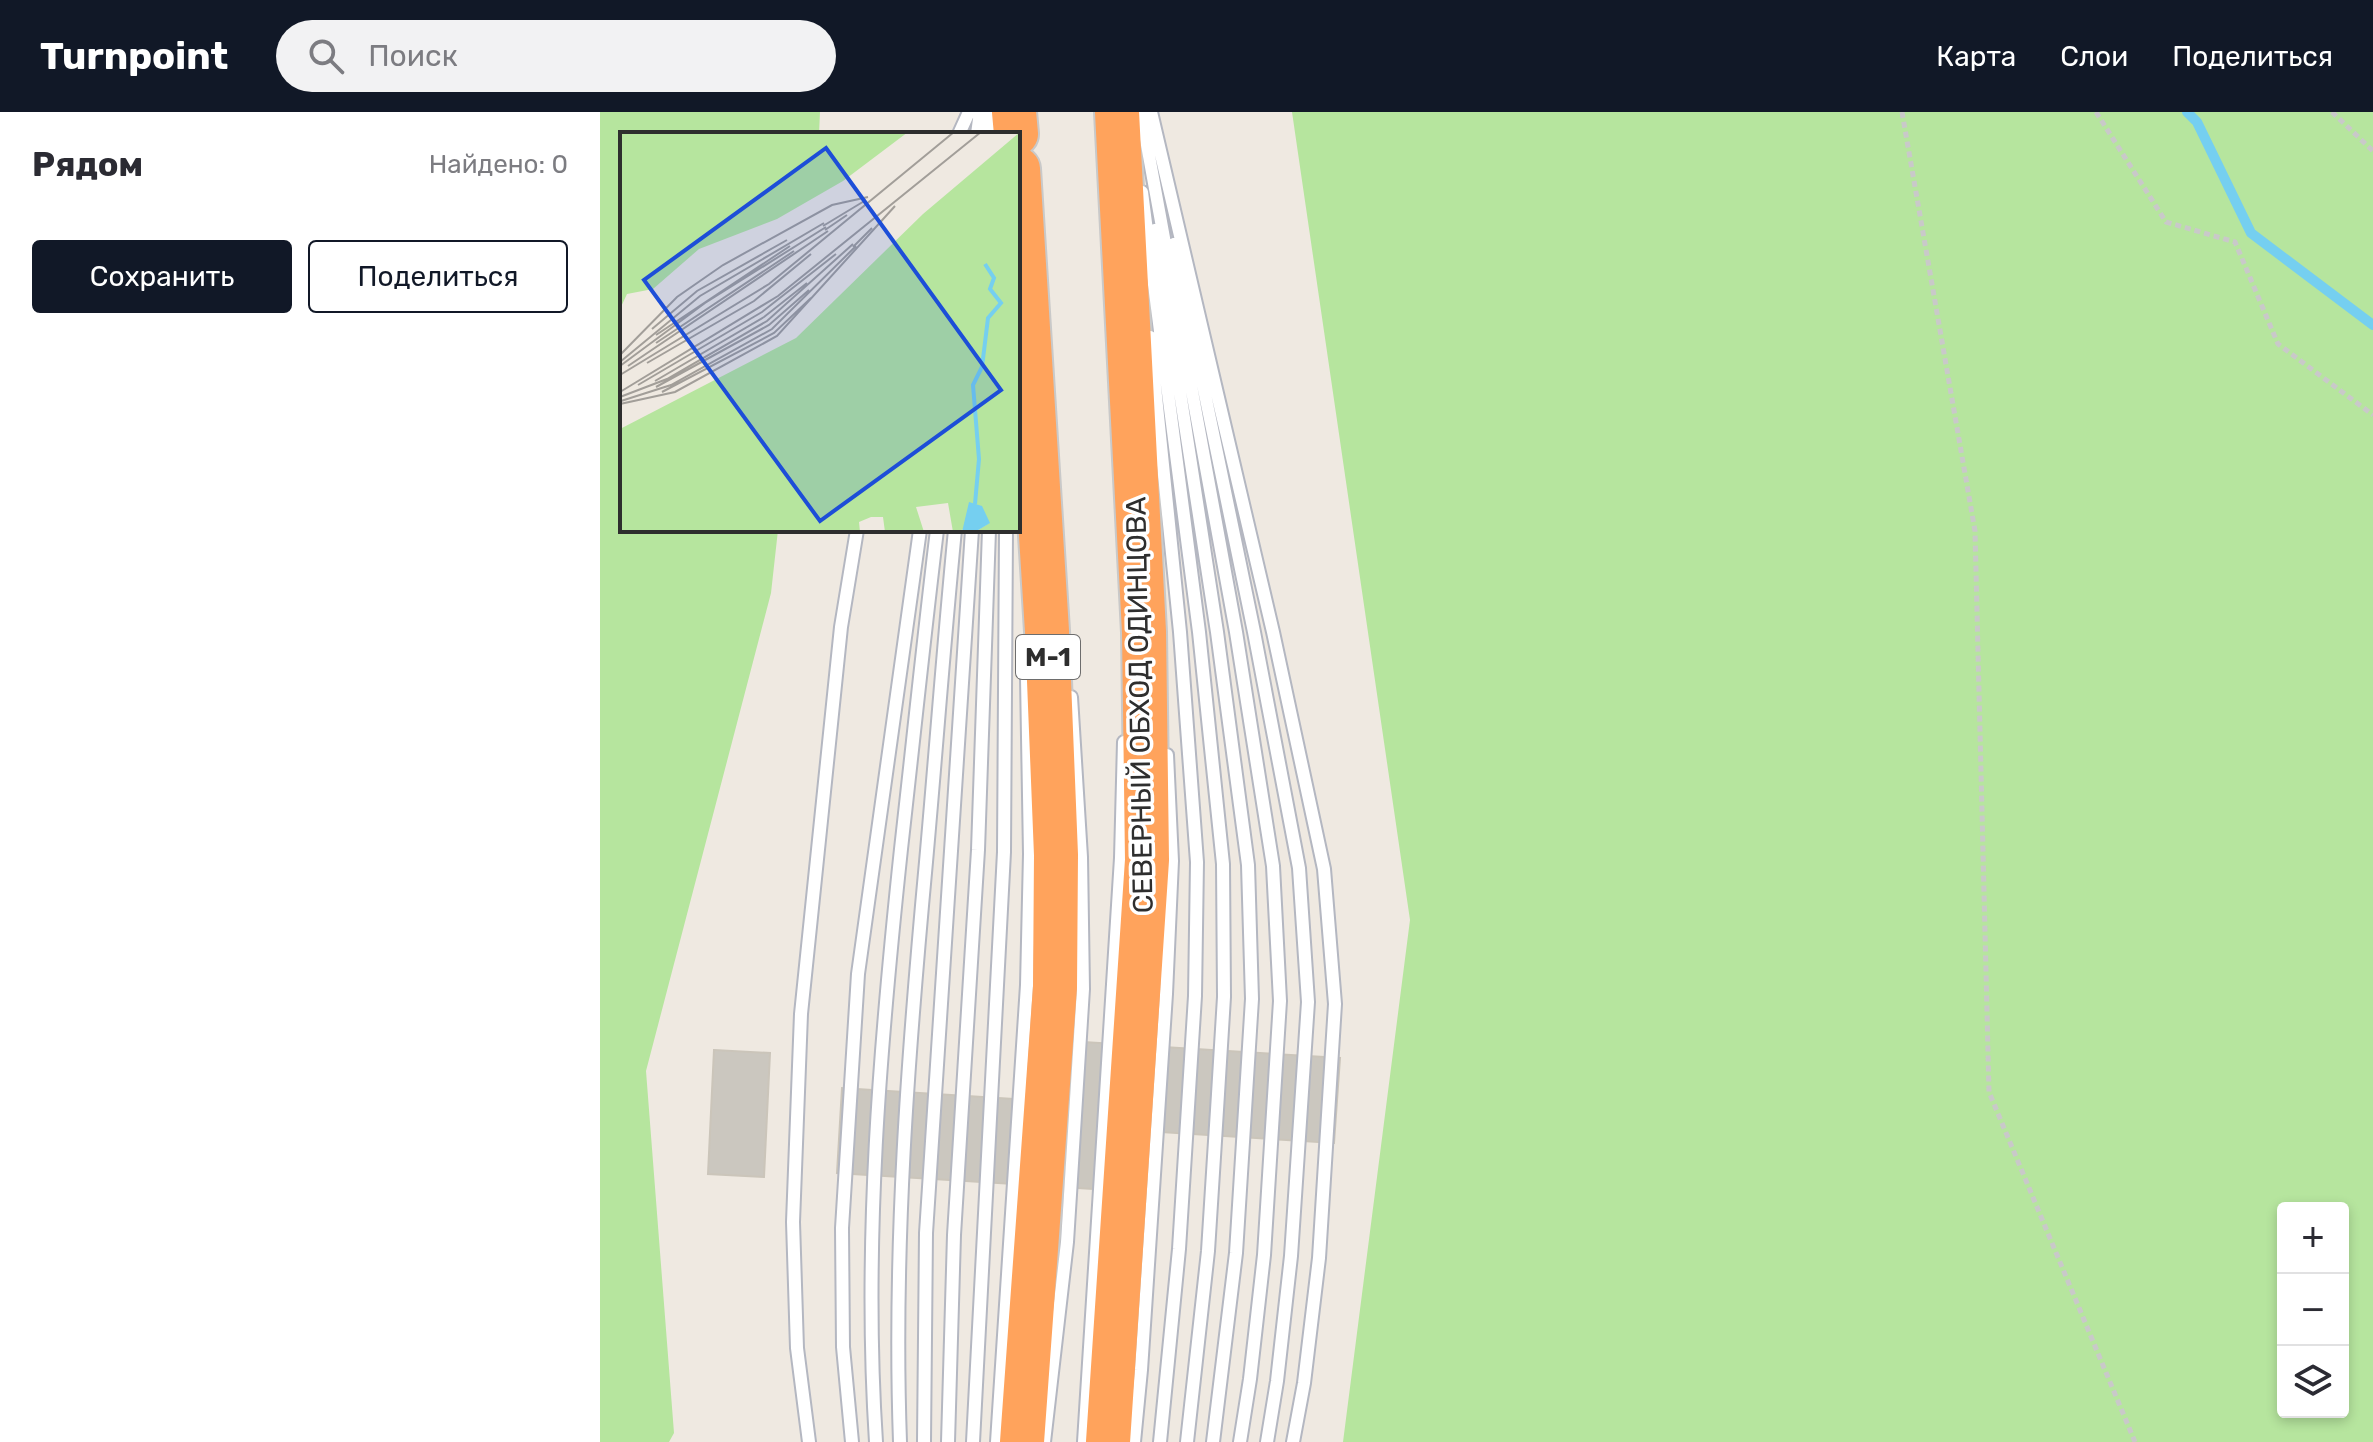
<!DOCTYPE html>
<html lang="ru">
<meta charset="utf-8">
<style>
:root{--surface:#fff;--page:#f2f2f3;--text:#2b2b33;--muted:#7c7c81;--line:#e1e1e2;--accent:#111827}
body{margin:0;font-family:Rubik,sans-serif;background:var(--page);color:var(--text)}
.controls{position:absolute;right:24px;bottom:24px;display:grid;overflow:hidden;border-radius:8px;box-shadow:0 4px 12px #0003}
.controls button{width:72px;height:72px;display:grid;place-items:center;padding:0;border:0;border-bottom:2px solid var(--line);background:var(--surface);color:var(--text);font:40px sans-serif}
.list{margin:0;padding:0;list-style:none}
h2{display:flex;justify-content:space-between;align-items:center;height:104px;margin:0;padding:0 32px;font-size:34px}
h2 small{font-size:26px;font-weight:400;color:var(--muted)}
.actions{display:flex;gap:16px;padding:24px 32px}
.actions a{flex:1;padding:18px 0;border:2px solid var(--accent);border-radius:8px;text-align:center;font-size:28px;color:var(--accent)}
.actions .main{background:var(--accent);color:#fff}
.icon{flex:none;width:44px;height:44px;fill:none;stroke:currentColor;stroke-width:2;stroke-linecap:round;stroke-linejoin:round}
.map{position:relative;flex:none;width:1773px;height:1330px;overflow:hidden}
header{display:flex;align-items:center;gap:48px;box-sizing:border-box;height:112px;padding:0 40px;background:var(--accent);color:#fff}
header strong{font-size:38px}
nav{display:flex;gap:44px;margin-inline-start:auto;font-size:28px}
.search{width:560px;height:72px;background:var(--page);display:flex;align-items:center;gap:20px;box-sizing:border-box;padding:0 28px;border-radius:44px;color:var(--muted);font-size:30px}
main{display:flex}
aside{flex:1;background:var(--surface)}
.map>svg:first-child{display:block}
.green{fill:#b6e59e;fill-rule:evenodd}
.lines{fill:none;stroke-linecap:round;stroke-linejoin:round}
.stream{stroke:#75cff0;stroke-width:10}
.building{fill:#cbc7bf;stroke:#cbc5ba;stroke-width:2}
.lane-casing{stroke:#b4b7c1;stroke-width:16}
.highway-casing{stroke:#c9c9c9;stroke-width:48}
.path{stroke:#c9c9c9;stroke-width:5;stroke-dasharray:6 4;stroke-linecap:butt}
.lane{stroke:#fff;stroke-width:12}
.highway{stroke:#ffa35c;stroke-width:44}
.labels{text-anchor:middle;stroke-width:7;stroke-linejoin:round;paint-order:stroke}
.shield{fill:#fff;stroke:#6d6d6d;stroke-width:2}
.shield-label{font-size:26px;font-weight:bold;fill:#2e2e2e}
.street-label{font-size:28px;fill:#2e2e2e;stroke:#fff}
.inset-river{fill:none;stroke:#75cff0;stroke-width:4}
.inset-road{fill:none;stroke:#a29e99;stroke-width:2}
.view{fill:#1d4ed8;fill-opacity:0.15;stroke:#1d4ed8;stroke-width:4}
.inset-edge{fill:none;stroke:#2e2e2e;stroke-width:4}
</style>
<header>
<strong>Turnpoint</strong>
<div class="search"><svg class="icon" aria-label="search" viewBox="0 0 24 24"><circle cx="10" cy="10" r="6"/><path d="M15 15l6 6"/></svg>Поиск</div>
<nav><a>Карта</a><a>Слои</a><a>Поделиться</a></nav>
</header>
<main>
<aside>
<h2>Рядом<small>Найдено: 0</small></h2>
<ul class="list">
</ul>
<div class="actions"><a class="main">Сохранить</a><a>Поделиться</a></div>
</aside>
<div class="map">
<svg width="1773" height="1330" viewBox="0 0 1773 1330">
<rect width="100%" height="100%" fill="#efe9e1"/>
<path class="green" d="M0,0H220L219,22H22V418H178L171,481L46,959L74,1321L69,1330H0Z
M692,0H1773V1330H743L810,808ZM1683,1096H1743V1300H1683Z"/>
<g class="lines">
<path class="stream" d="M1587,0L1597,10L1651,121L1773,213"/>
</g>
<path class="building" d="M467,929L740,946L734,1031L513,1017L509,1078L237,1061L242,976L463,990Z
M114,938L170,941L164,1065L108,1062Z"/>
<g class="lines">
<g class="lane-casing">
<path id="lane" d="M541,0L636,520L673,754L680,889L664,1143L650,1267L640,1330
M551,0L673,520L724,757L735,892L719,1146L704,1271L693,1330
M359,22L369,0
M377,22L380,0
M388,22L390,0
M542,80L599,520L623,752L624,885L618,982L608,1139L587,1330
M555,118L617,520L648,753L652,887L636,1141L613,1330
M574,132L654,520L699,756L708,890L691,1144L677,1269L667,1330
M550,225L580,520L597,750L595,884L579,1137L560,1330
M209,1330L197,1236L193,1110L201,902L241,515L257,418
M252,1330L243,1235L242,1116L258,862L320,418
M276,1330C263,1132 280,934 301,737C313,631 324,524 337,418
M300,1330C293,1136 308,943 326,750C336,639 344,529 355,418
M324,1330L326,1121L372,418
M348,1330L354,1123L378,738L389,418
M373,1330L404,740L406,418
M397,1330L427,873L430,742L427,566
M444,1330L467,1130L483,877L481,745L471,585
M484,1330L521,746L524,630
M534,1330L541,1258L566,882L572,749L567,643"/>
</g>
<g class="highway-casing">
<path id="highway" d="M414,0L416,22
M418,57L447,519L456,743L455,875L422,1330
M508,1330L547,748L544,520L517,0"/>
</g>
<path class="path" d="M1302,0L1375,419L1389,980L1535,1330
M1496,0L1566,110L1635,130L1678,232L1773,303
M1732,0L1773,39"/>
<use href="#lane" class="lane"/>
<use href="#highway" class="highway"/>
</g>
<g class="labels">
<rect class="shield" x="416" y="523" width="64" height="44" rx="6"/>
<g class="shield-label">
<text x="448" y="554">М-1</text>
</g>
<g class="street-label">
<text transform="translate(539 593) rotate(-91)" y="10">СЕВЕРНЫЙ ОБХОД ОДИНЦОВА</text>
</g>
</g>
<g transform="translate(20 20)">
<rect width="400" height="400" fill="#efe9e1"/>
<path d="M0,0H288L223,49L157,87L79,117L33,157L7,162L0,177ZM400,0V400H355L369,391L333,400L328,371L296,375L304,400H265L263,385H251L239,390L240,400H0V297L176,206L303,82Z" fill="#b6e59e"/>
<path d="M349,370L362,374L370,391L355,400H342Z" fill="#75cff0"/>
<path class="inset-river" d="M355,372L359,327L353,253L362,235L368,186L381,171L370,157L374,146L365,132"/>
<path class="inset-road" d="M203,94L246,68M205,98L227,83M233,115L252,96M32,197L77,159L167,108M36,203L170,114M36,211L174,119M0,223L57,165L103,133L212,73L248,65M0,230L80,164L204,91M27,231L134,169L191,122M0,234L85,171L206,95M8,234L208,99M0,243L149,152L334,0M35,249L144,185L187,151M18,253L142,180L216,122M36,255L149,193L189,158M0,260L158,164L361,0M42,260L154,201L191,166M0,265L47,247L147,189L233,112M1,269L51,253L152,197L236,114M0,272L55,260L157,204L275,74"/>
<path class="view" d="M206,16L381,258L200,389L24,148Z"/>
<rect width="400" height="400" class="inset-edge"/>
</g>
</svg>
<div class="controls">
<button>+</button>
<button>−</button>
<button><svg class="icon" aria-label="layers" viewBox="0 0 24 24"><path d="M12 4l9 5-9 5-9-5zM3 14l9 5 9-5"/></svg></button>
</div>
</div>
</main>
